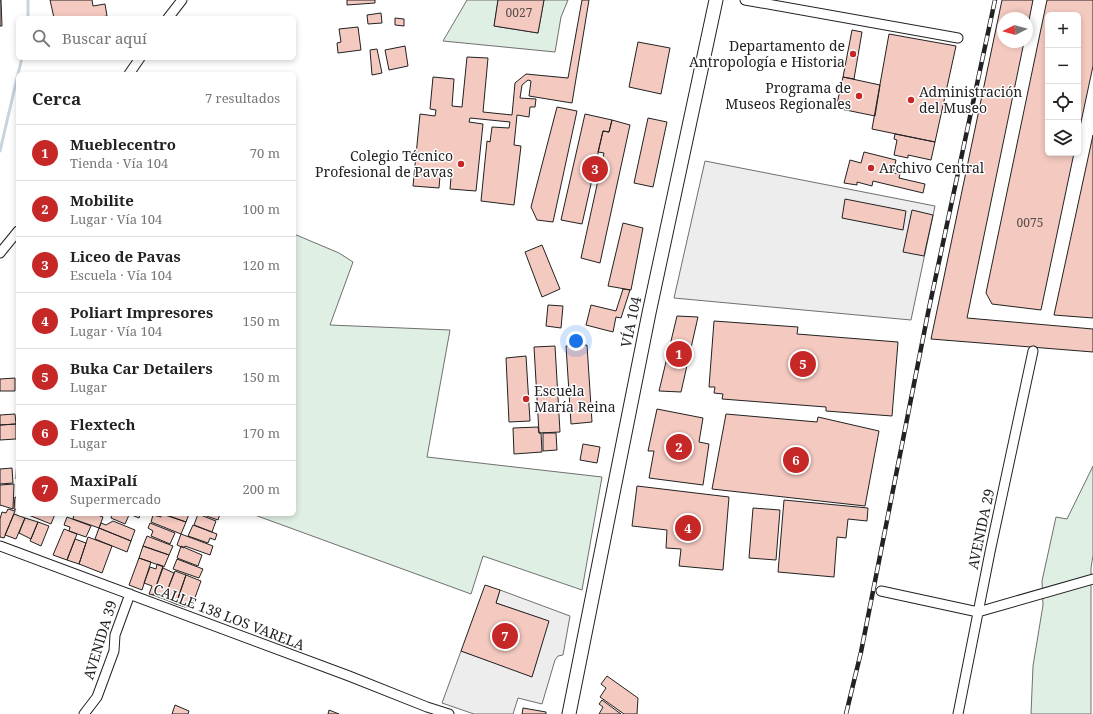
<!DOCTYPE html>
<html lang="es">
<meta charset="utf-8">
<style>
:root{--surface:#fff;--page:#f2f2f2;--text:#222;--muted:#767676;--line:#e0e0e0;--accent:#c62828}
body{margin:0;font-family:"Noto Serif",serif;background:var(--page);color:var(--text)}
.controls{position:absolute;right:12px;top:12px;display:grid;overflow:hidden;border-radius:6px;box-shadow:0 2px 6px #0003}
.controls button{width:36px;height:36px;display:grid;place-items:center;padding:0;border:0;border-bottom:1px solid var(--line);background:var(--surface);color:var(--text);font:20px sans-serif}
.compass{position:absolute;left:997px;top:12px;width:36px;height:36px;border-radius:50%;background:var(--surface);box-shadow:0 2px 6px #0003;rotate:265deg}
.you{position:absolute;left:576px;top:341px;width:14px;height:14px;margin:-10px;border:3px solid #fff;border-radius:50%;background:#1a73e8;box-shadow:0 0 0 6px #1a73e833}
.badge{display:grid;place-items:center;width:26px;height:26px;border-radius:50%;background:var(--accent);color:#fff;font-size:13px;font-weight:700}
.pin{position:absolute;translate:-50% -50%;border:2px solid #fff;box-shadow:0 1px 4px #0006}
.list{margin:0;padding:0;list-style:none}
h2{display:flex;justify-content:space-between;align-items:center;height:52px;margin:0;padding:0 16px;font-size:17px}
h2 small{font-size:13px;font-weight:400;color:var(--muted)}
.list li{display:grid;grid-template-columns:26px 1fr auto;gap:12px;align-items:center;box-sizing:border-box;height:56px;padding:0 16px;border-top:1px solid var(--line)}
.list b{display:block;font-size:15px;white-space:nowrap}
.list p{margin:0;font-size:13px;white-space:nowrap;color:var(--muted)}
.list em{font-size:13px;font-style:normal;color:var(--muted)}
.icon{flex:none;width:22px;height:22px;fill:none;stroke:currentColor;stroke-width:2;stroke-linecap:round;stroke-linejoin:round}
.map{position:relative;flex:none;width:1093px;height:714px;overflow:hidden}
.search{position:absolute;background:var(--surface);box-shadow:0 2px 6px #0003;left:16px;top:16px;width:280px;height:44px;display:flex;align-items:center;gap:10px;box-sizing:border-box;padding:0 14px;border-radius:6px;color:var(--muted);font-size:15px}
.panel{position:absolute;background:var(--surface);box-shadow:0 2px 6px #0003;left:16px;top:72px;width:280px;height:444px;border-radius:6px}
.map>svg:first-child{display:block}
.green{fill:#e0efe3;stroke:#6f6f6f}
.parking{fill:#ededed;stroke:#6f6f6f}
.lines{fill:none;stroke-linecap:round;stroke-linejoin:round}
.stream{stroke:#c7d3dd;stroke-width:3}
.building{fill:#f3c9c0;stroke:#222}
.minor-casing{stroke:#222;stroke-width:11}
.secondary-casing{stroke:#222;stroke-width:15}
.minor{stroke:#fff;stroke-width:9}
.secondary{stroke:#fff;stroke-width:13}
.rail-casing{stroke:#222;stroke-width:4.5}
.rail{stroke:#fff;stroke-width:3;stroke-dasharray:9;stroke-linecap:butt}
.poi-dot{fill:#c62828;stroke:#fff;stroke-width:1.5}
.labels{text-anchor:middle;stroke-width:3;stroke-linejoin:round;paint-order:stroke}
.number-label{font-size:12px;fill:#564c4a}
.poi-label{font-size:14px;fill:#222;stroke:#fff;text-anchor:end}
.street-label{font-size:14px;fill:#222;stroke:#fff}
</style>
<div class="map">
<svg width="1093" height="714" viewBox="0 0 1093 714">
<rect width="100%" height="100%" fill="#fff"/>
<path class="green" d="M467,0H498L494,26L538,33L544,0H568L561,17L555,52L443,41Z
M294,234L339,253L353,262L330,325L450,330L427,457L602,477L582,590L483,556L471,594L252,514H294Z
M1093,466V555L1091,568V714H1031L1033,666L1043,605L1042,581L1056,517L1067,519Z"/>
<path class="parking" d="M705,161L935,206L911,320L674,298Z
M500,590L570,616L563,655L558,656L555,660L542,704L518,698L513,714H474L442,703L461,651L532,676L548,621L496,603Z"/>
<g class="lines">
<path class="stream" d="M28,18V0
M18,74L22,58
M0,151L18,74"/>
</g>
<path class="building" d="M0,0H1L2,26H0Z
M50,0H92L93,6L105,4L107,16L96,18H54Z
M347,0H375V3L347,5Z
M498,0H544L538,33L494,26Z
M582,0H589L572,103L529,96L531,81L528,80L522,85L520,98L536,99L535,107H530L529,117L517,115L514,145L521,146L514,205L481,201L487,141L490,142L492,127L509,128L510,122L470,118L469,122L483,124L476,191L450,189L451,177L440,176L439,188L413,186L420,114L435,116L436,110L430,109L433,77L454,79L452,106L462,107L467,57L488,58L483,112L512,115L515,83L526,74L568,78Z
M1002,0H1033L1027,30V18H1003V42H1024L967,318L1093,329V352L931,339Z
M1047,0H1093V66L1078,136V15H1048V153H1074L1041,310L992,304L986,293Z
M381,13L382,23L368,24L367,15Z
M395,18L404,19V26L395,25Z
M358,27L361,50L338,53L337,43L341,42L339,29Z
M852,30L862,32L854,79L843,77Z
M889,34L956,46L935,142L872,129Z
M638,42L670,48L661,94L629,87Z
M405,46L408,66L389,70L385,50Z
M377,49L382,73L372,75L370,50Z
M843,77L880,85L875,116L836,108Z
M557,107L577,111L553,222L537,220L531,207Z
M585,114L612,120L609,132L603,131L582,224L561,220Z
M648,118L667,122L653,187L634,183Z
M612,120L630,125L600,263L581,258L604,153L598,152L603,131L609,132Z
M895,134L935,142L931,160L908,155V158L894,155L897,140L894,139Z
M1093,135V318L1054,315Z
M864,152L896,160L893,173L900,174L899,178L925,184L923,193L873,181L872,186L857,182V185L844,183L850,160L861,163Z
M845,199L906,211L903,230L842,218Z
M912,210L933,215L924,256L903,252Z
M623,223L643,228L631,290L608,286Z
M542,245L560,289L542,297L525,252Z
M623,289L630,290L621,318L616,317L613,332L586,325L591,305L616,311Z
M548,305L563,306L561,328L546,326Z
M677,316L698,317L681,392L659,391Z
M714,321L798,327L797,334L898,342L892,416L826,411V407L722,399L723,394L714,393L715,387H709Z
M587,345L592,422L571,424L566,346Z
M555,346L560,432L539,433L534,347Z
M526,356L530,421L509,422L506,358Z
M15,378V391H0V379Z
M657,409L703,418L699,442L709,444L703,485L649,478L654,451H648Z
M15,414L16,424L0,425V415Z
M726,414L817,422L818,417L879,431L865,506L712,489Z
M16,424V439L0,440V425Z
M538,427L539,433H541L542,452L514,454L513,428Z
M543,433H556L557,450L543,451Z
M583,444L600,447L597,463L580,460Z
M17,455H18V479H16Z
M12,468L13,483L0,484V469Z
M14,484L13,509L0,505V485Z
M637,486L729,497L723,570L679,566L681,549L666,548L667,530L632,526Z
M15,497L18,498V511L14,509Z
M784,500L868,508L867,521L848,519L846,538L837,537L834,577L778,572Z
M753,508L780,510L776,560L749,558Z
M8,509L15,511L4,538L0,537V519L2,512L6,513Z
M14,514L25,518L16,539L5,535Z
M26,514H55L51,524Z
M73,514H95L103,517L99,528L73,519L74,514Z
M112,514H126L129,515L125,524L111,518Z
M129,514H140L139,518Z
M162,514L186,522L181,534L151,522L153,515L161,517Z
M164,514H189L186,522Z
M198,514L216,521L212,532L194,525Z
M201,514H220L218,520Z
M67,517L91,526L86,537L69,531L70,527L64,525Z
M25,518L38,522L31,539L19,533Z
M113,521L135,530L131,541L99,528L101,523L106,525Z
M38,522L49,526L41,546L30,541Z
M150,523L175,533L170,544L151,536L153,531L148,528Z
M193,525L217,534L215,540L210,538L208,543L188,536Z
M99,528L131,541L127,552L95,539Z
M64,529L77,534L67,560L53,555Z
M181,534L213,546L210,555L185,546L184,548L177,545Z
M147,536L173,546L169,555L143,546Z
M88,537L112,546L102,573L79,564Z
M75,539L86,543L79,564L67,560Z
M143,546L169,555L164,567L139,558Z
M181,546L202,555L198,566L177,558Z
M139,558L151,562L142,590L129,585Z
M177,559L203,569L199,578L173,569Z
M157,564L163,566L153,595L149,594L152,586L144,583L150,567L156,569Z
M163,568L174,573L164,599L153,595Z
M175,571L186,575L176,604L164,599Z
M186,575L201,581L192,606L188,607H185L176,604Z
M485,585L500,590L496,603L549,621L532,677L461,651Z
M607,676L638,698L637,714H624L600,697L606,688L601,684Z
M602,700L621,714H599L603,707L599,704Z
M175,705L189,711L188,714H172Z
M523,708L546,712V714H522Z
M329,710L339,714H328Z"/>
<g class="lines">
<g class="minor-casing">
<path id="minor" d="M745,0L958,38
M168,18L182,0
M129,74L140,58
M0,253L18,231
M0,546L349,676L427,707L449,714
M881,591L978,612L1093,579
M84,714L97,697L114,651L115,635L130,594
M958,714L990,552L1033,351"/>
</g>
<g class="secondary-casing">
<path id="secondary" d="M569,714L649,313L716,0"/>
</g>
<use href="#minor" class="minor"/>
<use href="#secondary" class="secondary"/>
<g class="rail-casing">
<path id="rail" d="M846,714L861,652L928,313L995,0"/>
</g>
<use href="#rail" class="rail"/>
</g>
<g class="poi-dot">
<circle cx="853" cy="54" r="4"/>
<circle cx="859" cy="96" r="4"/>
<circle cx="911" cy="100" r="4"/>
<circle cx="461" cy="164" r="4"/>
<circle cx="871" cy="168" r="4"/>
<circle cx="526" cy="399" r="4"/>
</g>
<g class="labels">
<g class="number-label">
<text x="519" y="17">0027</text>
<text x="1030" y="227">0075</text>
</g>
<g class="poi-label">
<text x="845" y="51">Departamento de<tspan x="845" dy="16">Antropología e Historia</tspan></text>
<text x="851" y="93">Programa de<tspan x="851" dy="16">Museos Regionales</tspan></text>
<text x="919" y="97" text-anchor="start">Administración<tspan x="919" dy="16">del Museo</tspan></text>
<text x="453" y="161">Colegio Técnico<tspan x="453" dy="16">Profesional de Pavas</tspan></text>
<text x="879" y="173" text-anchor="start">Archivo Central</text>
<text x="534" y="396" text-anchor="start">Escuela<tspan x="534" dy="16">María Reina</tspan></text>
</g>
<g class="street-label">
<text transform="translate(631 322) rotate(-78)" y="5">VÍA 104</text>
<text transform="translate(981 529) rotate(-78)" y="5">AVENIDA 29</text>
<text transform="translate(229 617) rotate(21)" y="5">CALLE 138 LOS VARELA</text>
<text transform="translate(100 640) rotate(-73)" y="5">AVENIDA 39</text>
</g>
</g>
</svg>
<div class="controls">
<button>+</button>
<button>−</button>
<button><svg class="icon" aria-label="locate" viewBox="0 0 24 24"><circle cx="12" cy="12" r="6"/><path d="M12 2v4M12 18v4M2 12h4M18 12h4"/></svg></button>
<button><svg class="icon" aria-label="layers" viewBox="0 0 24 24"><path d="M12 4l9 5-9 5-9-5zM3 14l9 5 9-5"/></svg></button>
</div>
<svg class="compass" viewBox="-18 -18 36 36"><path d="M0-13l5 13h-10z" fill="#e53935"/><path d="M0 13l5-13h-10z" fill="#767676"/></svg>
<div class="you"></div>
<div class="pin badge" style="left:679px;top:354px">1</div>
<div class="pin badge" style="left:679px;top:447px">2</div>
<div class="pin badge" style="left:595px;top:169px">3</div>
<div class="pin badge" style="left:688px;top:528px">4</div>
<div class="pin badge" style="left:803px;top:364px">5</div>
<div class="pin badge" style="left:796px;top:460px">6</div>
<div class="pin badge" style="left:505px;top:636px">7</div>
<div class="search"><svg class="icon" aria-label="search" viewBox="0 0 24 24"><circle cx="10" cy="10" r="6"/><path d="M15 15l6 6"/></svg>Buscar aquí</div>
<section class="panel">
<h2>Cerca<small>7 resultados</small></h2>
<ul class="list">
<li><span class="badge">1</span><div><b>Mueblecentro</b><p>Tienda · Vía 104</p></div><em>70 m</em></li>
<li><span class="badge">2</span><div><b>Mobilite</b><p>Lugar · Vía 104</p></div><em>100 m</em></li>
<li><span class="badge">3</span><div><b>Liceo de Pavas</b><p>Escuela · Vía 104</p></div><em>120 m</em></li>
<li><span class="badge">4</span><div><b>Poliart Impresores</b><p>Lugar · Vía 104</p></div><em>150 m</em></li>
<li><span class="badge">5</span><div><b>Buka Car Detailers</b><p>Lugar</p></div><em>150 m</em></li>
<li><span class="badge">6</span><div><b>Flextech</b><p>Lugar</p></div><em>170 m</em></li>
<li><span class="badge">7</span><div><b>MaxiPalí</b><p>Supermercado</p></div><em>200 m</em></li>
</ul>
</section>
</div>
